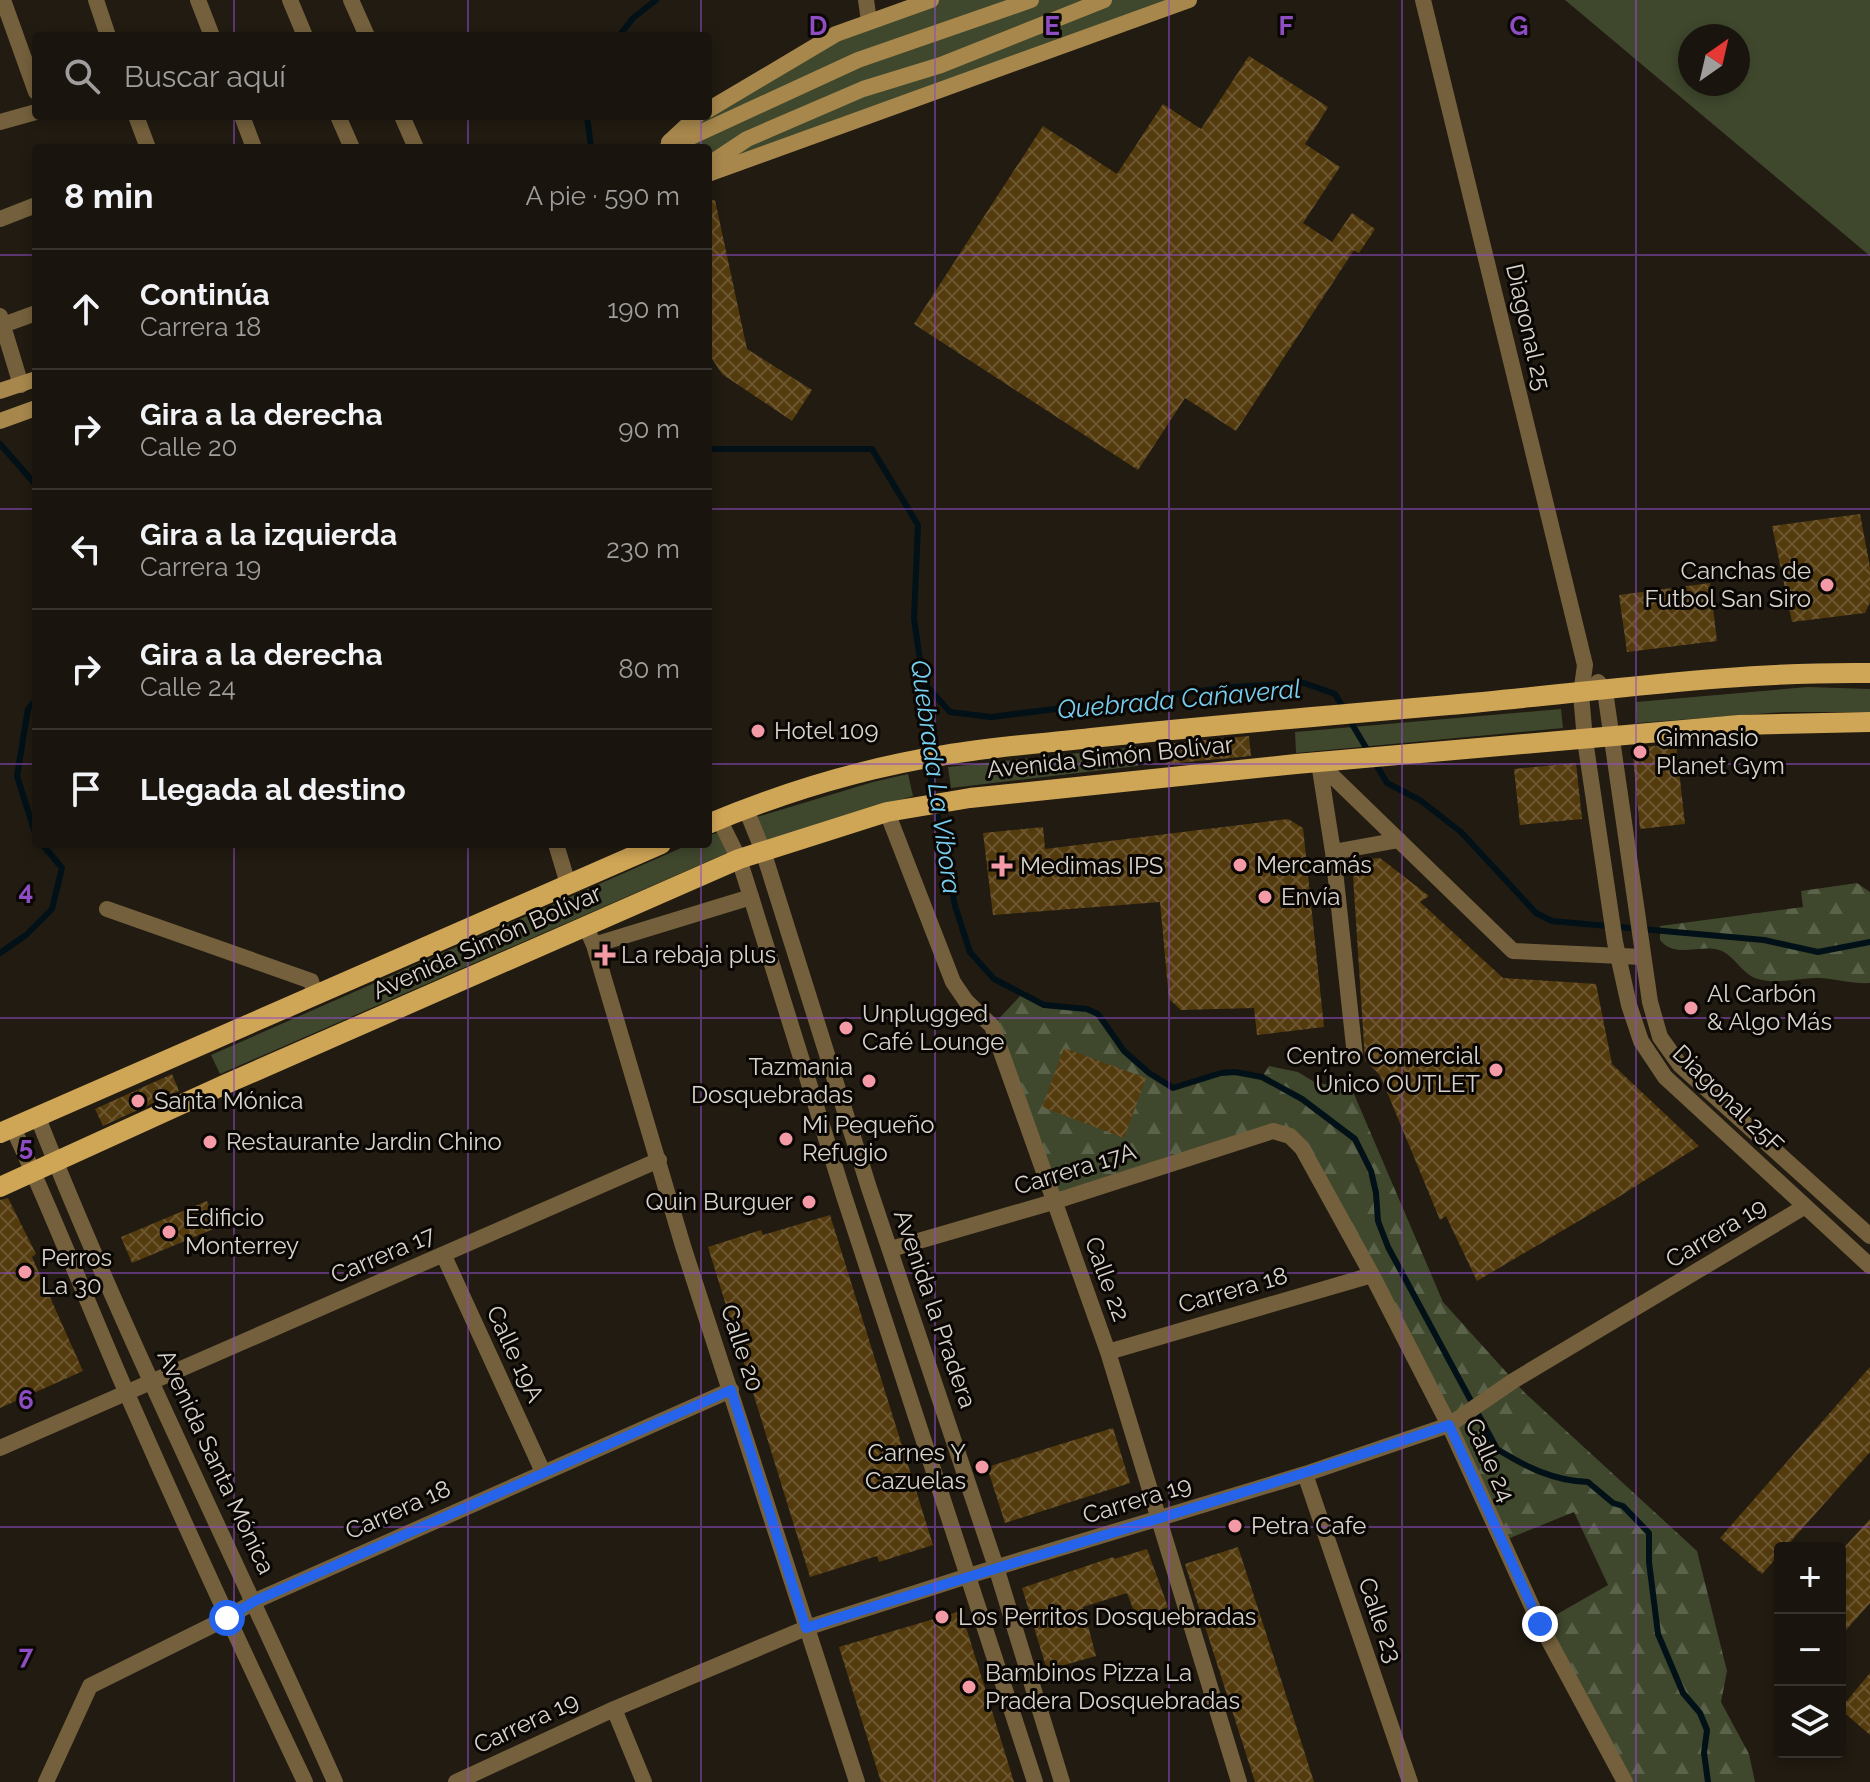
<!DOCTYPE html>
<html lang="es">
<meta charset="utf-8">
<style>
:root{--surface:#19140d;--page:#26211b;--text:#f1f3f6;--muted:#9f9e9d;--line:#37332e}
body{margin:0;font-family:Raleway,sans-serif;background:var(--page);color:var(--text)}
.controls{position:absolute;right:24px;bottom:24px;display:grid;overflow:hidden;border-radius:8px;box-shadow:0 4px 12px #0003}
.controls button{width:72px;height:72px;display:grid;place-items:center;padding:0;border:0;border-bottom:2px solid var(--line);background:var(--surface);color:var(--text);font:40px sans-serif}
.compass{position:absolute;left:1678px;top:24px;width:72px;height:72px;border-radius:50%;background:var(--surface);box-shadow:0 4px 12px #0003;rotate:34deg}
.stop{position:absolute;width:24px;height:24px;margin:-18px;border:6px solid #2563eb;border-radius:50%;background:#fff}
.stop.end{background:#2563eb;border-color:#fff;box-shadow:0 2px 8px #0008}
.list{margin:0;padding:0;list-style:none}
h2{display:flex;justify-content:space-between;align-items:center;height:104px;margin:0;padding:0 32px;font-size:34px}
h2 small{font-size:26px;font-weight:400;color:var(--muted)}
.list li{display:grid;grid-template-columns:52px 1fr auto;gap:24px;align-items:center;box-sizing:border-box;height:120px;padding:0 32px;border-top:2px solid var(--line)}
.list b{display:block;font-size:30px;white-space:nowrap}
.list p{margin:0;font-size:26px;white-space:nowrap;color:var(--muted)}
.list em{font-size:26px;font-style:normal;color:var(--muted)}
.icon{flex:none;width:44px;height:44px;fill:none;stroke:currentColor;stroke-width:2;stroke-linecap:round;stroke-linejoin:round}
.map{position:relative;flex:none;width:1870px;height:1782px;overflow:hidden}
.search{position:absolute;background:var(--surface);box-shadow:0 4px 12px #0003;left:32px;top:32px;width:680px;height:88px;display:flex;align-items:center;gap:20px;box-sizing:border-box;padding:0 28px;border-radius:8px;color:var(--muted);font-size:30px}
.panel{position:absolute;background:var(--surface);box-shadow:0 4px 12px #0003;left:32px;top:144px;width:680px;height:704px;border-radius:8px}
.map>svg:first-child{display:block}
.green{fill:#3f482d;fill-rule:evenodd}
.forest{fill:url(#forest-firs)}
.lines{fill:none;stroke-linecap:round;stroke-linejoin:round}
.stream{stroke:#021117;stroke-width:6}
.building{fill:url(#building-cross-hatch)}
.minor{stroke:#74603c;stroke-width:16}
.tertiary{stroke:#74603c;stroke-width:16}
.secondary{stroke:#a7874c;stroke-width:16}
.primary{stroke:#cfa556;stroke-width:20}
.route{stroke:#2563eb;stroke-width:10}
.grid{fill:none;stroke:#8e4dc2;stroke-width:2;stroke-opacity:0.55}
.poi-dot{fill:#f49aa6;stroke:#090603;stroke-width:3}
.labels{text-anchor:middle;stroke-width:6;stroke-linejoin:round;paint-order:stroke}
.street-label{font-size:24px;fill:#d8d3cc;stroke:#090603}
.poi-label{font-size:24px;fill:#d8d3cc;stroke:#090603;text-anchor:start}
.water-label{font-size:26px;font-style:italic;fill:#76cff1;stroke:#090603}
.grid-label{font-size:26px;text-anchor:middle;font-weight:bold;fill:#8e4dc2;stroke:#090603;stroke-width:6;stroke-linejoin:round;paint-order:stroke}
</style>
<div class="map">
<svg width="1870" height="1782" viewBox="0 0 1870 1782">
<defs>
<pattern id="forest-firs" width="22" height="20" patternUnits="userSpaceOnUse" patternTransform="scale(2)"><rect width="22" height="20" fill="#3f482d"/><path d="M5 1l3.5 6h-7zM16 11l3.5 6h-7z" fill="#5a624a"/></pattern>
<pattern id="building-cross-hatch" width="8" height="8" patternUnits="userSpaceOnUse" patternTransform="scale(2)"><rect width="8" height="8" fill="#543b0e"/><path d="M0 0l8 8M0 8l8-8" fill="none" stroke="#6c5630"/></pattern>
</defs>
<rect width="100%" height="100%" fill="#211b11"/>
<path class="green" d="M931,0H1189L708,174V148H663L692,119L836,34Z
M1565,0H1870V256ZM1690,36H1738V84H1690Z
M1808,687L1870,689V712H1785L1637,723L1636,702Z
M1561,709L1563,728L1296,753L1295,732Z
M1136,747L1138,766L951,788L948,767Z
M908,774L913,796L760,842L750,819L873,782Z
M724,830L734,850L220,1074L211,1055L690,844H708V836Z"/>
<path class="forest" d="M1857,883L1870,892V983C1852,984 1837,979 1820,978C1799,977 1779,985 1758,979C1741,974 1735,955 1719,950C1699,944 1675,959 1660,940V926L1803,907L1801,891Z
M1022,994L1044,1005L1087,1009L1098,1014L1124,1051L1149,1073L1173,1088C1212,1078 1221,1070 1262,1077L1269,1066L1298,1072L1316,1083L1351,1087L1443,1302L1525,1393L1697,1551L1727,1671L1721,1702L1749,1754L1755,1782H1625L1540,1624L1608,1585L1574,1512L1500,1542L1302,1147L1272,1131L1053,1202L992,1026Z"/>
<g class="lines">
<path class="stream" d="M619,36L633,18L656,0
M587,116L591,148
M0,444L36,485
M708,449H872L918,525L914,619L928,714L931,780L955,906L970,952L994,979L1044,1005L1087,1009L1098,1014L1124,1051L1149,1073L1173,1088L1221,1073L1235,1072L1262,1077L1302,1099L1355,1139L1371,1171L1376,1193L1378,1221L1388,1247L1497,1449C1526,1467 1554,1481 1588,1482L1613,1503L1623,1506L1649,1533V1562L1658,1634L1683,1693L1700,1713L1707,1730L1704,1753L1708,1782
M925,684L950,712L991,717L1232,687L1304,683L1335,694L1344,709
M36,700L28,709L17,776L36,836
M1349,719L1387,783L1420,800L1461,832L1536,913L1552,921L1764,940L1818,952L1870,942
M0,953L26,935L52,909L62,868L42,844"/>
</g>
<path class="building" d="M1249,56L1328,107L1305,144L1340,167L1303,223L1332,242L1352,213L1375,229L1359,253L1354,250L1236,431L1185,398L1138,470L914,324L1043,126L1117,174L1163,104L1201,129Z
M715,200L747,349L812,390L792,421L722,374L711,357L708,342V201Z
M1860,514L1870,567V602L1865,613L1792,622L1772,526Z
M1710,583L1717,641L1627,652L1619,595Z
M1249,736L1251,756L1166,764L1164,744Z
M1676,744L1685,824L1640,829L1632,748Z
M1576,763L1582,819L1520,825L1514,769Z
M1288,819L1303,828L1324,1027L1257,1035L1254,1008L1181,1010L1169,999L1160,902L993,915L983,833L1043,827L1045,849Z
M1380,858L1429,896L1420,902L1503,978L1596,984L1612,1064L1699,1146L1609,1203L1477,1281L1446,1216L1440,1220L1380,1075L1365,1060L1352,860Z
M1064,1048L1146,1078L1124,1138L1042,1107Z
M172,1074L179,1091L103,1126L95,1109Z
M8,1198L36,1254L32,1257L83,1371L0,1408V1200Z
M207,1201L218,1227L132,1263L121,1237Z
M830,1215L933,1545L879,1562L877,1556L810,1577L708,1247L761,1230L763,1235Z
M1870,1367V1452L1785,1548H1780V1554L1762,1574L1720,1538Z
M1113,1428L1130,1483L1005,1523L987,1467Z
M1870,1519V1603L1840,1637V1552Z
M1238,1547L1299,1735L1314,1782H1255L1185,1564Z
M1147,1549L1168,1607L1137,1619L1127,1593L1083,1607L1096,1656L1047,1670L1022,1588L1113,1557L1114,1559Z
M961,1611L1014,1782H881L839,1647Z
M1870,1673V1735L1840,1709Z"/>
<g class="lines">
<path class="minor" d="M3,0L36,92
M96,0L108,36
M198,0L212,36
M290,0L305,36
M351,0L367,36
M866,0L869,21
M136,116L148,148
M242,116L254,148
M338,116L352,148
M402,116L416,148
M0,122L36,112
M0,219L36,205
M0,316L21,385
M3,325L36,313
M1319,763L1513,951L1642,957
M1319,763L1333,852L1355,1056
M887,812L953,982L966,1001L992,1026L1108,1352L1239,1782
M556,844L568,884
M1333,852L1399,840
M107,909L311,981L315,995
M586,927L594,945L683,1246L857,1782
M594,945L751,897
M891,1249L1053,1202L1273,1131L1290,1136L1302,1148L1372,1275L1449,1425L1540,1624L1625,1782
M444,1256L543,1472
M1108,1352L1372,1275
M0,1448L659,1160
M1305,1474L1410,1782
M614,1709L644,1782
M46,1782L90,1686L227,1618L255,1601L731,1390
M456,1782L614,1709L806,1628L968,1576L1305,1474L1449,1425L1513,1381L1804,1207"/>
<path class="tertiary" d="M1423,0L1585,665L1581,694L1585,740L1615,942L1629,1005L1641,1041L1665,1077L1870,1266
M1598,682L1605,691L1650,1002L1660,1037L1680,1065L1870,1236
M746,809L763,851L869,1188L996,1567L1062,1782
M719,819L739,859L751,897L844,1196L1035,1782
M38,1118C127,1343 237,1561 335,1782
M13,1128C54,1216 89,1307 128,1396C185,1526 244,1654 305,1782"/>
<path class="secondary" d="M708,110L836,34L931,0
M669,142L697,116
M667,148L858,60L1031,0
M708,165L747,139L863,89L941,65L1104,0
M708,174L1189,0
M0,391L36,379
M0,421L36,408"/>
<path class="primary" d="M708,824C784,792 863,768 945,755C996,746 1049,743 1101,737C1217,725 1333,715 1449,705C1589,693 1730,671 1870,673
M0,1133L661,844
M0,1187L226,1084L739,859L887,812L970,798L1296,764L1739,725L1870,722"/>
</g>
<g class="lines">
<path class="route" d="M227,1618L255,1601L731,1390L806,1628C1020,1559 1236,1498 1449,1425L1540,1624"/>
</g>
<path class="grid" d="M234,0V36M468,0V36M701,0V36M935,0V1782M1169,0V1782M1402,0V1782M1636,0V1782M234,116V148M468,116V148M701,116V148M0,255H36M708,255H1870M0,509H36M708,509H1870M0,764H36M708,764H1870M234,844V1782M468,844V1782M701,844V1782M0,1018H1870M0,1273H1870M0,1527H1870"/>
<g class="poi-dot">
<circle cx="1827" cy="585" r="8"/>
<circle cx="758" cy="731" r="8"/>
<circle cx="1640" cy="752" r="8"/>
<circle cx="1240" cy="865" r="8"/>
<path d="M998 854h8v8h8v8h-8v8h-8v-8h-8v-8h8z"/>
<circle cx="1265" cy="897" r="8"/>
<path d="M601 943h8v8h8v8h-8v8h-8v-8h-8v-8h8z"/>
<circle cx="1691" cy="1008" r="8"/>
<circle cx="846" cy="1028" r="8"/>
<circle cx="1496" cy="1070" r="8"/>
<circle cx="869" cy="1081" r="8"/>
<circle cx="138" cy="1101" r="8"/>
<circle cx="786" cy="1139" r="8"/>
<circle cx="210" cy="1142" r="8"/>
<circle cx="809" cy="1202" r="8"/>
<circle cx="169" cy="1232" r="8"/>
<circle cx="25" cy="1272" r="8"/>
<circle cx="982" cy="1467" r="8"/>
<circle cx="1235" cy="1526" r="8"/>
<circle cx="942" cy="1617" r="8"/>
<circle cx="969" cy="1687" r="8"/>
</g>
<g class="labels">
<g class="street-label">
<text transform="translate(1528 327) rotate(77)" y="8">Diagonal 25</text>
<text transform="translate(1110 757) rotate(-6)" y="8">Avenida Simón Bolívar</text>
<text transform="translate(487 942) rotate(-24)" y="8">Avenida Simón Bolívar</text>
<text transform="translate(1728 1099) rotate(44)" y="8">Diagonal 25F</text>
<text transform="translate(1075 1169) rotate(-17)" y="8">Carrera 17A</text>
<text transform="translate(1716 1233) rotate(-31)" y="8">Carrera 19</text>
<text transform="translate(383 1255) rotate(-23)" y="8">Carrera 17</text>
<text transform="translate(1107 1279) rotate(70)" y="8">Calle 22</text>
<text transform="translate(1233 1290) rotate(-16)" y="8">Carrera 18</text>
<text transform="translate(935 1309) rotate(71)" y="8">Avenida la Pradera</text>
<text transform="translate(742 1348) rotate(72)" y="8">Calle 20</text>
<text transform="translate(515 1354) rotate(65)" y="8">Calle 19A</text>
<text transform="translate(1490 1460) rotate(66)" y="8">Calle 24</text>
<text transform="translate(216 1462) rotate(65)" y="8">Avenida Santa Mónica</text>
<text transform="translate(1137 1500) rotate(-17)" y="8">Carrera 19</text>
<text transform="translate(398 1510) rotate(-24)" y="8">Carrera 18</text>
<text transform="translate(1380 1620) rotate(71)" y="8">Calle 23</text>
<text transform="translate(526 1723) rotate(-25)" y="8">Carrera 19</text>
</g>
<g class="poi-label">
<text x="1811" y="579" text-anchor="end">Canchas de<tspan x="1811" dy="28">Futbol San Siro</tspan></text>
<text x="774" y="739">Hotel 109</text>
<text x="1656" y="746">Gimnasio<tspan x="1656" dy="28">Planet Gym</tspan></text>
<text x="1256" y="873">Mercamás</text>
<text x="1020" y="874">Medimas IPS</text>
<text x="1281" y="905">Envía</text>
<text x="621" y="963">La rebaja plus</text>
<text x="1707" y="1002">Al Carbón<tspan x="1707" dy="28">&amp; Algo Más</tspan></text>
<text x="862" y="1022">Unplugged<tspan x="862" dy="28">Café Lounge</tspan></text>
<text x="1480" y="1064" text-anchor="end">Centro Comercial<tspan x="1480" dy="28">Único OUTLET</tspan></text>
<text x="853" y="1075" text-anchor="end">Tazmania<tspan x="853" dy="28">Dosquebradas</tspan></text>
<text x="154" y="1109">Santa Mónica</text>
<text x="802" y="1133">Mi Pequeño<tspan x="802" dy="28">Refugio</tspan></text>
<text x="226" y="1150">Restaurante Jardin Chino</text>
<text x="793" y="1210" text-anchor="end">Quin Burguer</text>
<text x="185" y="1226">Edificio<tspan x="185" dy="28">Monterrey</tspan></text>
<text x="41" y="1266">Perros<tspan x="41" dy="28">La 30</tspan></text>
<text x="966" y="1461" text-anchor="end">Carnes Y<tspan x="966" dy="28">Cazuelas</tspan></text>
<text x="1251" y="1534">Petra Cafe</text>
<text x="958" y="1625">Los Perritos Dosquebradas</text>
<text x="985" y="1681">Bambinos Pizza La<tspan x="985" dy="28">Pradera Dosquebradas</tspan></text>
</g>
<g class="water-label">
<text transform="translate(1179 699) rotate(-5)" y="9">Quebrada Cañaveral</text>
<text transform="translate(936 777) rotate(82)" y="9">Quebrada La Vibora</text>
</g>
</g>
<g class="grid-label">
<text x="818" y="35">D</text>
<text x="1052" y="35">E</text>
<text x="1286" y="35">F</text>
<text x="1519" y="35">G</text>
<text x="26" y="900">4</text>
<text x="26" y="1155">5</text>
<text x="26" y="1409">6</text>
<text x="26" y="1664">7</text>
</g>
</svg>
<div class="controls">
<button>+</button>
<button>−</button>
<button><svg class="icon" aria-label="layers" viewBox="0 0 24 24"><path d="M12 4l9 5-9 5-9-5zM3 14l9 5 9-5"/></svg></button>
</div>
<svg class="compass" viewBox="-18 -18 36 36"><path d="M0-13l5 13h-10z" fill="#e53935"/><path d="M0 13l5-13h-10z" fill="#9f9e9d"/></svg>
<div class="stop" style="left:227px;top:1618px"></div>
<div class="stop end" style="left:1540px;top:1624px"></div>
<div class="search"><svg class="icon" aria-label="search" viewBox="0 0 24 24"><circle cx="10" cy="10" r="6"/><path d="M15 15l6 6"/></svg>Buscar aquí</div>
<section class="panel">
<h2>8 min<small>A pie · 590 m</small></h2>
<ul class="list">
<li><svg class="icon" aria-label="ahead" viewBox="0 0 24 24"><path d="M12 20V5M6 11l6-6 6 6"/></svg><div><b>Continúa</b><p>Carrera 18</p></div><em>190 m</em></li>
<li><svg class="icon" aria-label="right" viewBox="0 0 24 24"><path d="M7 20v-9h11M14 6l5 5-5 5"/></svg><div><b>Gira a la derecha</b><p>Calle 20</p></div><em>90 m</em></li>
<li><svg class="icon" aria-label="left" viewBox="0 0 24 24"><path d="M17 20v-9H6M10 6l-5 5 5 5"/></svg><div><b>Gira a la izquierda</b><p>Carrera 19</p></div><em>230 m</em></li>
<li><svg class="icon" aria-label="right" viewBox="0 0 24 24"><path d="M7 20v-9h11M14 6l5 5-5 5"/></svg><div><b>Gira a la derecha</b><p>Calle 24</p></div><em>80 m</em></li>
<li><svg class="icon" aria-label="arrive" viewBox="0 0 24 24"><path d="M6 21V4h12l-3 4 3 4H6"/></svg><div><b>Llegada al destino</b></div></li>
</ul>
</section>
</div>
